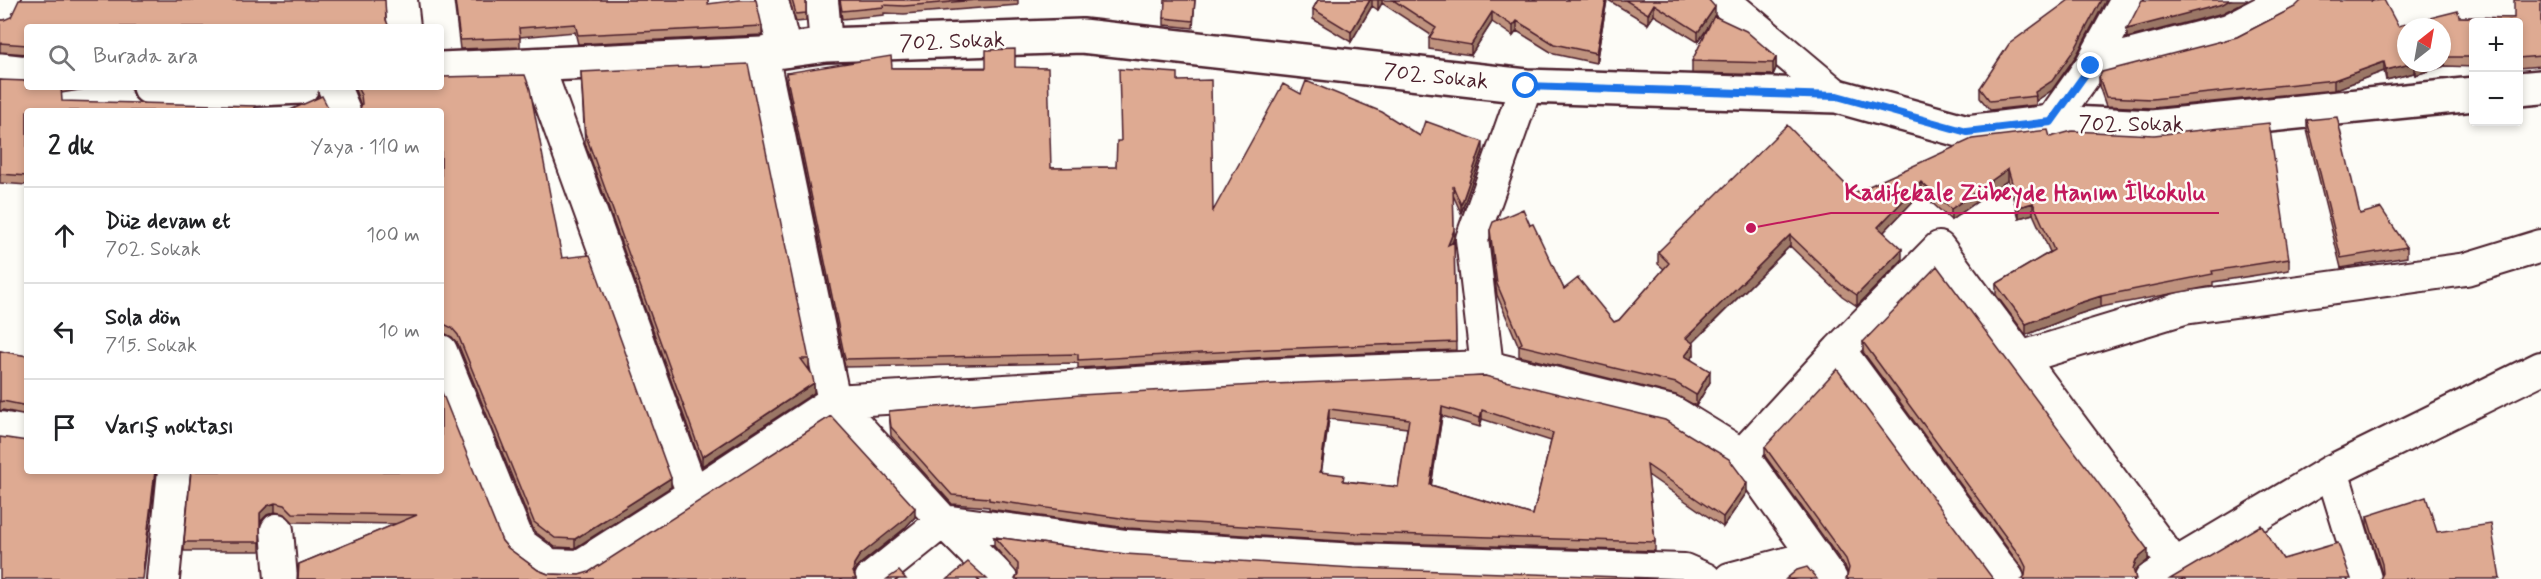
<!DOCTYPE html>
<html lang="tr">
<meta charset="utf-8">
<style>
:root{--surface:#fff;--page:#f2f2f2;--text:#202124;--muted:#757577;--line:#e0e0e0}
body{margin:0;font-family:Mynerve,sans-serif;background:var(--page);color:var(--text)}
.controls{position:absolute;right:18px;top:18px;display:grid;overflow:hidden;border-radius:6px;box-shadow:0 3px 9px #0003}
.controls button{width:54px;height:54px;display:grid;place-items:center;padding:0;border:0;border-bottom:2px solid var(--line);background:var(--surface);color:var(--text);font:30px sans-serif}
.compass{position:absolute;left:2397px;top:18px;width:54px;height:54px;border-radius:50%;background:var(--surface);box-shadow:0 3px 9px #0003;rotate:31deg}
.stop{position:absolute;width:18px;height:18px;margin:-14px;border:4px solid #1a73e8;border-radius:50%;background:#fff}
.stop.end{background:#1a73e8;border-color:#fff;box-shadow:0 2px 6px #0008}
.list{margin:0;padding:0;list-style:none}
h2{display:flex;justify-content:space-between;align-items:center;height:78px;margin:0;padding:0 24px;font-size:26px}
h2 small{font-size:20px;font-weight:400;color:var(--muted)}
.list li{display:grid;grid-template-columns:39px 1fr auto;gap:18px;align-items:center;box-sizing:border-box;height:96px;padding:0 24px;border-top:2px solid var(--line)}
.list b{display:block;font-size:22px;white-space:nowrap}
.list p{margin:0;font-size:20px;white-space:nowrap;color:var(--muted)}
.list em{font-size:20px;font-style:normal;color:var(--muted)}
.icon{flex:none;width:33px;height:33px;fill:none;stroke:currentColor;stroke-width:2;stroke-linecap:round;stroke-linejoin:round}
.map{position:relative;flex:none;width:2541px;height:579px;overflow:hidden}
.search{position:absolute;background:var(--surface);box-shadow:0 3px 9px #0003;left:24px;top:24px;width:420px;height:66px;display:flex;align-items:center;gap:15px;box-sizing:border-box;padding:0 21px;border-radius:6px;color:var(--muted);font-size:22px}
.panel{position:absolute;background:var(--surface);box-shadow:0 3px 9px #0003;left:24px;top:108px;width:420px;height:366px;border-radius:6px}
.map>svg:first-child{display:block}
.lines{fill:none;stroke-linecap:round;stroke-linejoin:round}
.street-casing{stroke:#4a1f2b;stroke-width:36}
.secondary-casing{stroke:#4a1f2b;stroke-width:38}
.street{stroke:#fdfcf7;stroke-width:32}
.secondary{stroke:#fdfcf7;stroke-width:33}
.wall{fill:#bf927e;stroke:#4a1f2b;stroke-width:1.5;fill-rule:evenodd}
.shaded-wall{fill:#9b7766;stroke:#4a1f2b;stroke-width:1.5}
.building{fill:#deaa92;stroke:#4a1f2b;stroke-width:1.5;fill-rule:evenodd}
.route{stroke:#1a73e8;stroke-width:8}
.labels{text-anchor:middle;stroke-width:5;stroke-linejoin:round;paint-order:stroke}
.street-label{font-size:22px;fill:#4a1f2b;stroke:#fdfcf7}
.leader{fill:none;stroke:#c2185b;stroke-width:2}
.callout-dot{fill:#c2185b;stroke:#fdfcf7;stroke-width:2}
.callout-label{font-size:24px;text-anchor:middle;font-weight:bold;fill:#c2185b;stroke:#fdfcf7;stroke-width:5;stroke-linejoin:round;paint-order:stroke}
</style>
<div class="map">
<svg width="2541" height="579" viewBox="0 0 2541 579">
<rect width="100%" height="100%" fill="#fdfcf7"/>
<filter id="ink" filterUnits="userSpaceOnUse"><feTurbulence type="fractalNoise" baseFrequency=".0167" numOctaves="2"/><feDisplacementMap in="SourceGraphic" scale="12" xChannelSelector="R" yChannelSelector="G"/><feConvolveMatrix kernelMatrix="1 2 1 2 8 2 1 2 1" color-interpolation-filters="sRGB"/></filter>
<g filter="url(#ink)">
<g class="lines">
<g class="street-casing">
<path id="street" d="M401,0L404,27
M772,0L785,51
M822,0L826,45
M1723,0L1837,96
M0,12L4,0
M762,54L834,401L1272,375L1487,367L1672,412L1742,455L1831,579
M2091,66L2229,30L2287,0
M334,87L344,111
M2051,122L2091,66L2127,0
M1839,350L2008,579
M441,351L519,543L549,565L580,566L693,494L537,64
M2020,358L2184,308L2466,269L2541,246
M1487,367L1472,239L1526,86
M0,428L27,433
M1742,455L1839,350L1939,248L2174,564
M2332,471L2365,579
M693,494L834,401L943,521L1001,579
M277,530L281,579
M163,579L174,471
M871,579L943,521L1126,546L1355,560L1684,570L1705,579
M1730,579L1815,556
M2151,579L2332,471L2541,368"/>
</g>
<g class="secondary-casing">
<path id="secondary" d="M441,69L762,54L826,45L1082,36L1526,86L1837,96L1967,132L2051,122L2152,127L2474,94
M0,70L27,73
M149,87L193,92L302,87
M2518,89L2541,87"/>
</g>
<use href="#street" class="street"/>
<use href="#secondary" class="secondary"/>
</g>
<path class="wall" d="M454,0H708V4L762,26V35L578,44L575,32L520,37V47L460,49Z
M789,0H806V21L796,22Z
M839,0H1018V5L904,14L884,13V15L842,19Z
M1195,0L1193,28L1164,25V18Z
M1318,0H1607L1596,63L1554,54L1517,31L1513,36L1492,22L1471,55L1429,49V38L1431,35L1382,3L1378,10L1372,6L1351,42L1313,19V9Z
M1608,0H1709L1715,16L1776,57V68L1773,75L1692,73V61L1711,23L1698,42L1654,15L1648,24Z
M2541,0V66L2518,68V22H2474V67L2445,66L2415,75L2414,73L2386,80L2384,71L2334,90L2152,108L2106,106L2099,86V77L2237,37L2295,7L2398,26L2459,17L2514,18Z
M0,20H386L27,27V54L0,52Z
M2076,56L2052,90L2036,101V105L1990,110L1980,98V88Z
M1015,67L1051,168L1116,167L1121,141L1178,81L1213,211L1301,94L1420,136L1483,151L1461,213L1453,195L1454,238L1452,243L1454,242L1456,350L1271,357L1078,368V363L845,367L786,81V73L892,68Z
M581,72L809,359V368H808L814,393L702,466L585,143Z
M0,80L27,87H97L61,93L27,111V185L0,183Z
M354,87H441L562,258L671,487L575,548L555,547L534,531L458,344L452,337L444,333L441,334V111L361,106Z
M2307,120L2360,214L2407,247V257L2341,268L2307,130Z
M2050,137L2289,259V270L2213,282V286L2101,307L2076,315L2026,335L1996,295V284L2050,252L2033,214L2019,218L2008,180L1951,220L1921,193L1884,232L1902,260L1857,306L1842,296L1790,246L1693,343L1694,355L1691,359L1710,382L1696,406L1676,395L1519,356V347L1497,295L1490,241V230L1530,225L1564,289L1614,322L1619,320L1664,269L1658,264V252L1854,193Z
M1863,342L2148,560L2136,570L2134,574L2135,578L2025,576L2022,568L1863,352Z
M0,351L27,356V415L3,410L0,411Z
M1485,376L1747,492L1723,527L1648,475L1655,542V551L1356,542L1128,528L989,509V507L952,504L891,436L889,411ZM1442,416L1480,427L1482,419L1551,441L1533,515L1431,485ZM1329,419L1407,428L1398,487L1344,481L1321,473Z
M1765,447L1993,579L1847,577L1848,574L1846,568L1765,456Z
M191,471H441L508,548L538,570L548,574L579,575L915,517L904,529L859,565L854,573L856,579H297L299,564L396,524L293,522L285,514L275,512L267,515L260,522V551H184V542Z
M2367,516L2437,532L2382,574L2367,525Z
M994,537L1125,554L1018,574L994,546Z"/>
<path class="shaded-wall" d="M1370,0H1372V6L1351,42V32Z
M1378,0H1382V3L1378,10Z
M1606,0H1607L1596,63V53Z
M2101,0H2106L2076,56L2052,90L2036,101L2035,92Z
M2230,0H2248L2223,13L2127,38V29Z
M1654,4V15L1648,24V14Z
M1715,7V17L1698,42V32Z
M1492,12V22L1471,55V45Z
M1517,21V31L1513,36V26Z
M1776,57V68L1773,75V63Z
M2445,57V66L2415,75V65L2423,63H2442V58Z
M2384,62V71L2334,90V80Z
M2414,63V73L2386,80V70Z
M1483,142V151L1461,213V205Z
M2008,169V180L1951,220V209Z
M1921,182V193L1878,238V227Z
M2033,203V214L2019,218V207Z
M1454,230V238L1448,253V245Z
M1790,235V246L1686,349V338Z
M1902,249V260L1857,306V295Z
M2101,296V307L2076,315L2026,335V324L2076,304Z
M1694,344V355L1685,367V356Z
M1710,371V382L1696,406V395Z
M814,383V393L702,466V457Z
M1442,407V416L1430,494V485Z
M1329,409V419L1320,482V472Z
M1482,410V419L1480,427V418Z
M155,471H156L143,579H142Z
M671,478V487L575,548V539Z
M1747,483V492L1723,527V517Z
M275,503V512L267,515L260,522V513L267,506Z
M915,508V517L904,529L859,565L854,573L853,579L854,564L859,556Z
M2148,550V560L2136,570L2133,579V569L2136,560Z"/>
<path class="building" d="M19,0H385L386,20L389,27H27V45L0,43V20H4L11,17Z
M455,0H708V4L739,0H756L762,26L578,35L575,24L519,28L520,38L460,40Z
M792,0H806V13L796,14Z
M840,0H977L904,6L883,5L884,7L842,11Z
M1165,0H1195L1193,21L1164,18Z
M1318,0H1370L1351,32L1313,9Z
M1393,0H1606L1596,53L1554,44L1517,21L1513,26L1492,12L1471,45L1429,38L1436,28Z
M1625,0H1709L1715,7L1698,32L1654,4L1648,14Z
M2069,0H2101L2076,47L2052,81L2035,92L2036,96L1990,101L1980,88L2009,44Z
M2142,0H2230L2223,4L2127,29Z
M2302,0H2373L2372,1L2384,0L2398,26L2458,11L2459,17L2514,18V0H2541V56L2518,58V22H2474V57H2445L2442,58V27H2406V63H2423L2415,65L2414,63L2386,70L2384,62L2334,80L2152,99L2106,97L2099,77L2102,72L2237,37L2295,7Z
M1714,16L1746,31L1776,57L1773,63L1692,61Z
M1015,49V67L1048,68L1051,168L1116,167L1117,141H1121L1119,69L1178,73V81L1211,80L1213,211L1283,84L1301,94L1306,81L1382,112L1420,136L1425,121L1483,142L1461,205L1453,186L1454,230L1448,245L1454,242L1456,342L1271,349L1078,360V354L845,359L786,73L891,56L892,68H986V50Z
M748,64L809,359H801L812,374L814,383L702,457L585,133L581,72Z
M525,75L530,89L562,258L590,255L671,478L575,539L555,538L534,522L458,335L452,328L444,324L441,325V111H359L362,104L361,95L357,87H441V77Z
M0,80L27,81V87H61L62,101L255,106V111H27V176L0,174Z
M322,96L330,111H288Z
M2337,117L2360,214L2381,208L2407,247L2341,258L2307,120Z
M2269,123L2289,259L2212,271L2213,274L2101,296L2076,304L2026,324L1996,284L2054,250L2033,203L2019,207L2008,169L1951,209L1921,182L1878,227L1902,249L1857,295L1842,285L1790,235L1686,338L1694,344L1685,356L1710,371L1696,395L1676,383L1519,345L1522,343L1497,284L1490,230L1493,222L1523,209L1530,225L1533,224L1564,289L1578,278L1614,322L1619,320L1669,263L1658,252L1787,125L1854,193L1972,139L2048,130L2050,137L2072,131L2154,135Z
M1937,266L2148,550L2136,560L2133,569L2136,579H2022L2025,576L2026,567L2022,559L1863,342Z
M0,351L27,356V406L3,401L0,402Z
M1837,369L1993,579H1846L1847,577L1849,568L1846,559L1765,447Z
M1485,376L1665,420L1729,459L1747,483L1723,517L1647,465L1655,542L1356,533L1128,519L989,500V498L952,495L891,427L889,411L1080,395L1273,384ZM1442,407L1480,418L1482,410L1553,433L1533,515L1430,485ZM1329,409L1409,419L1398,487L1343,481L1344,475L1320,472Z
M441,390L502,541L508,548L538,570L548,574L579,575L589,572L831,416L915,508L904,520L859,556L854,564L853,572L856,579H298L299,564L417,515L293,513L285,505L275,503L267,506L260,513V542H184L191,471H441Z
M0,437L27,441V471H155L142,579H0Z
M2426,497L2437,532L2491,524L2500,579H2380L2383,573L2382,564L2367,516Z
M2261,525L2283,559L2338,543L2351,579H2170Z
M994,537L1125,554L1354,568L1682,579H1015L1018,574V564Z
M968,562L987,579H948Z
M1807,567L1817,579H1786L1797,570Z
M899,571L906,579H887Z"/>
</g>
<g class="lines" filter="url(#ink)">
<path class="route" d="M1526,86L1837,96L1967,132L2051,122L2091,66"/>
</g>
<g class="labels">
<g class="street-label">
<text transform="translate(952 40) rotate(-2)" y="8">702. Sokak</text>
<text transform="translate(1436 75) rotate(6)" y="8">702. Sokak</text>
<text x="2131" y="131">702. Sokak</text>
</g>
</g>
<path class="leader" d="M1751 228L1831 213H2219"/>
<circle class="callout-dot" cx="1751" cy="228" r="6"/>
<g class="callout-label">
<text x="2025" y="200">Kadifekale Zübeyde Hanım İlkokulu</text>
</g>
</svg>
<div class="controls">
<button>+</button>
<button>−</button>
</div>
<svg class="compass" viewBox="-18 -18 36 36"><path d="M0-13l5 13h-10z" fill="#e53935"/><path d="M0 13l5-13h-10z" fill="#757577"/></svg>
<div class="stop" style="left:1526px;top:86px"></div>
<div class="stop end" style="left:2091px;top:66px"></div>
<div class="search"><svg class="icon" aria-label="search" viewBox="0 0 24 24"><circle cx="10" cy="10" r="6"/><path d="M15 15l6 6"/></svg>Burada ara</div>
<section class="panel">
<h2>2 dk<small>Yaya · 110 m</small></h2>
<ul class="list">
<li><svg class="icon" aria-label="ahead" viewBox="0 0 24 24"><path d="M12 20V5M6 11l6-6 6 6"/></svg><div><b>Düz devam et</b><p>702. Sokak</p></div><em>100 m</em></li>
<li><svg class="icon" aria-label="left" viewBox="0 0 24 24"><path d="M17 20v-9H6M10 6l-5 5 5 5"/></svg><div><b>Sola dön</b><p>715. Sokak</p></div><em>10 m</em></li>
<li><svg class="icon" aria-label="arrive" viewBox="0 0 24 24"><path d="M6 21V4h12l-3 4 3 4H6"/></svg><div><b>Varış noktası</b></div></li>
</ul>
</section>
</div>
